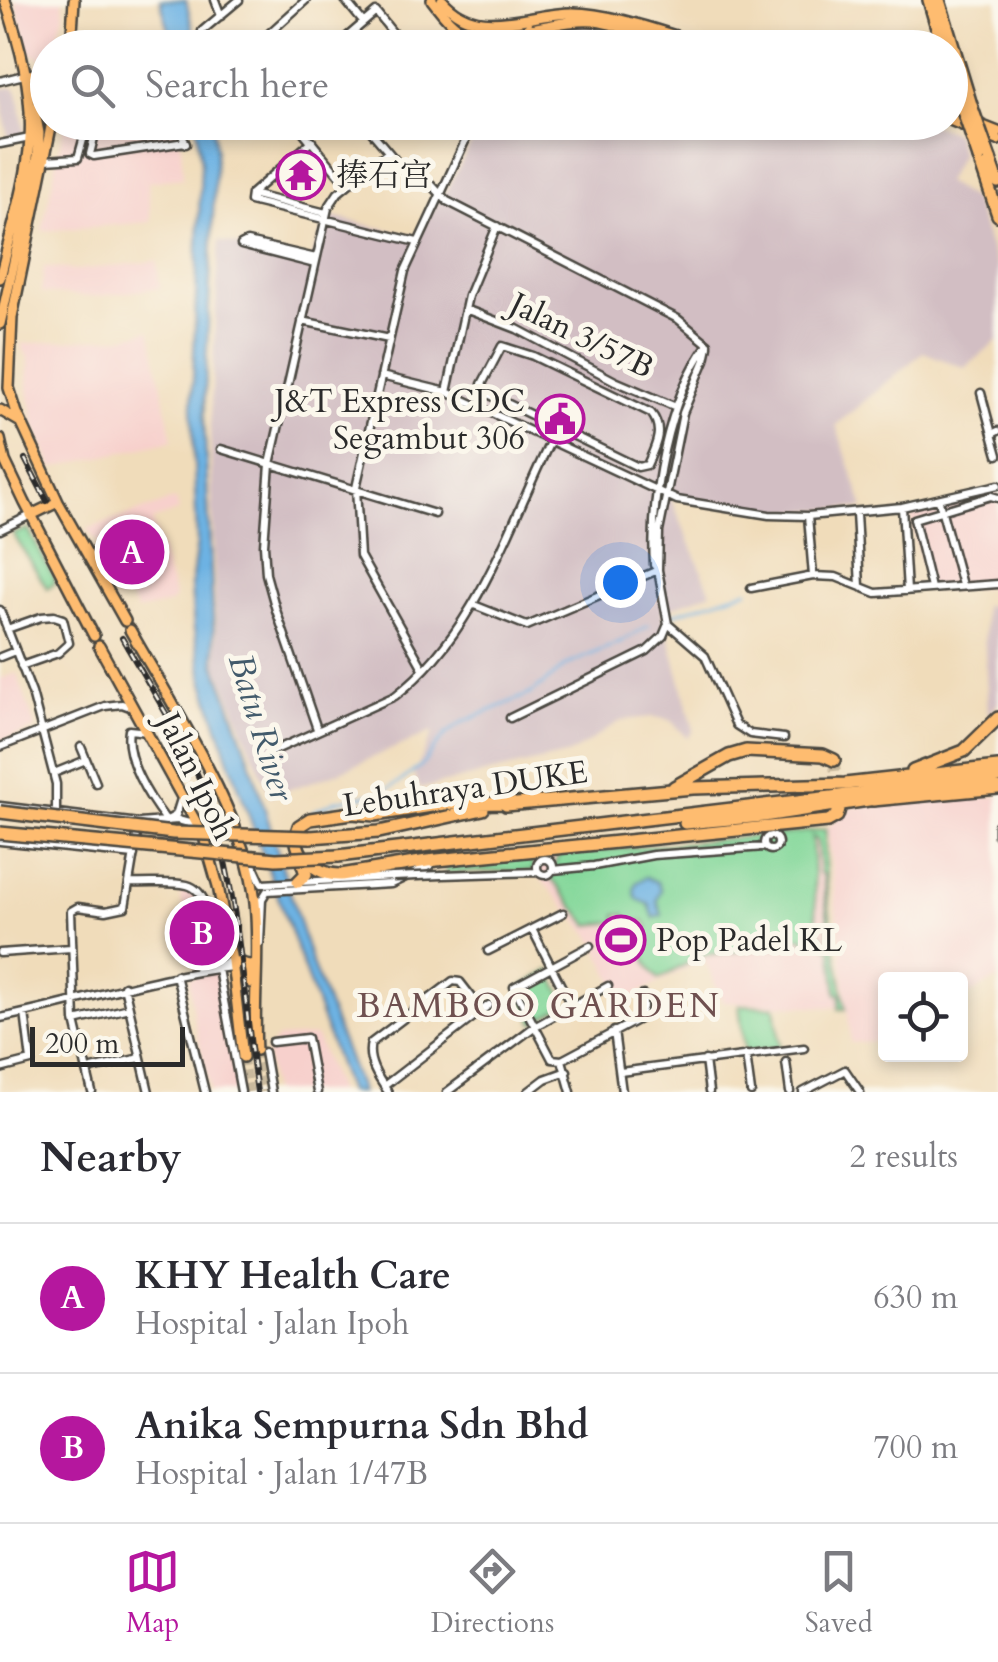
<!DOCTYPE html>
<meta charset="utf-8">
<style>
:root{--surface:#fff;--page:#f7f7f7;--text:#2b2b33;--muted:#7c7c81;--line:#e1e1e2;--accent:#b5179e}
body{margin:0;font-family:Cardo,"Noto Serif SC",serif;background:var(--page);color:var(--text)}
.controls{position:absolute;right:30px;bottom:30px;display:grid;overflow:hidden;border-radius:10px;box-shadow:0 5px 15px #0003}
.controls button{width:90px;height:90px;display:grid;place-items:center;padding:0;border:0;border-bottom:2px solid var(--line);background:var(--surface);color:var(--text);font:50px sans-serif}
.scale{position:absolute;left:30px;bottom:25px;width:155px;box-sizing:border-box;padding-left:10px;border:5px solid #2b2b2b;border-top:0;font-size:28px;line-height:35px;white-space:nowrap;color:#2b2b2b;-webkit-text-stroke:8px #fbf7ec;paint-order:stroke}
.you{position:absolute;left:620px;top:582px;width:35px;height:35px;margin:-25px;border:8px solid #fff;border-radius:50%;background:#1a73e8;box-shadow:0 0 0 15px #1a73e833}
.badge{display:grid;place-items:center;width:65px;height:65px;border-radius:50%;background:var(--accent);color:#fff;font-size:32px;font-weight:700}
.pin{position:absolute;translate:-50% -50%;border:5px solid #fff;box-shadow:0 2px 10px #0006}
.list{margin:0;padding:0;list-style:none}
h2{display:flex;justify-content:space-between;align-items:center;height:130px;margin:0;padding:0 40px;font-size:42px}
h2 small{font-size:32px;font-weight:400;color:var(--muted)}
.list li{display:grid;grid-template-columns:65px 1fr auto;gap:30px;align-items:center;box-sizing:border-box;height:150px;padding:0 40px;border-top:2px solid var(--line)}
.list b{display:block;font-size:38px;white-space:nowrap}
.list p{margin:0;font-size:32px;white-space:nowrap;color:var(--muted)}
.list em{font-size:32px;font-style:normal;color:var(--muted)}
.icon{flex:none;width:55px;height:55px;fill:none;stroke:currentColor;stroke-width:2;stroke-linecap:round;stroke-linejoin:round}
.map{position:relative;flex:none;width:998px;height:1092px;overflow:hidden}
.search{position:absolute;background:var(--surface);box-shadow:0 5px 15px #0003;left:30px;right:30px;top:30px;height:110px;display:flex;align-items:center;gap:25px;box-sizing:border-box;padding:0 35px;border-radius:55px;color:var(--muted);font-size:38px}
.sheet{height:430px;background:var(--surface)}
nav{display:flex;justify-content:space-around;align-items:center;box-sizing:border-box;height:140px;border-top:2px solid var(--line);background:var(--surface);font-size:28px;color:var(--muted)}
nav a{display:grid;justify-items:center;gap:5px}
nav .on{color:var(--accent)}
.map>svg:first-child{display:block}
.built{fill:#f7d0cc}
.industrial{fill:#d2bec3}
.green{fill:#82d799;stroke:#568162;stroke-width:2.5}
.water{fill:#6db2e3;stroke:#4c6e87;stroke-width:2.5}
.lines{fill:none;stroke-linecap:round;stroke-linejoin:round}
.stream{stroke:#6db2e3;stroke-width:2.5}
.major-tunnel{stroke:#c9b99d;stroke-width:9;stroke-dasharray:9 4.5;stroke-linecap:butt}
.highway-tunnel{stroke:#c9b99d;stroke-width:11;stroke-dasharray:11 5.5;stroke-linecap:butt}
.minor-casing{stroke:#494640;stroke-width:11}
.major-casing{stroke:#494640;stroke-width:14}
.highway-casing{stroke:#494640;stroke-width:16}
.minor{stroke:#fff;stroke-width:6}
.major{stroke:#febc70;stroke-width:9}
.highway{stroke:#febc70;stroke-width:11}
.rail-casing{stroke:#2b2b2b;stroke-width:6}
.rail{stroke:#fbf7ec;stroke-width:2.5;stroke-dasharray:8;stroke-linecap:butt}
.minor-bridge-casing{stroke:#494640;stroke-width:11;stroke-linecap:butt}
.highway-bridge-casing{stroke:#494640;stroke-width:16;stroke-linecap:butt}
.minor-bridge{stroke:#fff;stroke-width:6}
.highway-bridge{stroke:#febc70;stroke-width:11}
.labels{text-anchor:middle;stroke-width:10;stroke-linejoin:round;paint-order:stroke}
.poi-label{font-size:32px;fill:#2b2b2b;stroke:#fbf7ec;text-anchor:start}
.street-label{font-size:32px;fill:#2b2b2b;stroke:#fbf7ec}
.water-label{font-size:35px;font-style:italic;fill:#425a6b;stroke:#fbf7ec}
.neighbourhood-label{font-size:35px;letter-spacing:2.5px;fill:#6f504f;stroke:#fbf7ec}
</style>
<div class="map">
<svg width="998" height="1092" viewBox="0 0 998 1092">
<rect width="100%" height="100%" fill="#fbf7ec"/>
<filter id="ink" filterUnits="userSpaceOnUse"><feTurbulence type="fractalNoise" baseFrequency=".01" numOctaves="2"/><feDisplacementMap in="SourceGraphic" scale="20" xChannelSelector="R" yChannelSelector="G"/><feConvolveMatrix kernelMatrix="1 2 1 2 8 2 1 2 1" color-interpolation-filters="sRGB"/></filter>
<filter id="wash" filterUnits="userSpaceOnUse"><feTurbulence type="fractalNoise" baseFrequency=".0048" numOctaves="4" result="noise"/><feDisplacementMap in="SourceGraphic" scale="40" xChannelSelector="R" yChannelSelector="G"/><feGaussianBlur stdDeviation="2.25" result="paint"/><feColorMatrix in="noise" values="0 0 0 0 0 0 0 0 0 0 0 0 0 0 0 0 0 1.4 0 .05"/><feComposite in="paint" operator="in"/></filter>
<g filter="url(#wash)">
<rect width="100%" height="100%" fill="#f0dcba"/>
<path class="built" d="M15,0H63L64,15L54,47L48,48L47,60L29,53Z
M65,123H175L181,145L183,178L148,182L151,222L42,231Z
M157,261L160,288L92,297L41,293L44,267L77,270Z
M150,330L173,440L53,468L35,426L28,390L29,360L21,344L122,337Z
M995,491L998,492V586L928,591L910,516Z
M176,499L179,511L152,521L175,598L170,604L137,611L111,560L87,529Z
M17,673L36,729L0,741V679Z
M998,796V979L961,999L960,979H886L885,1040L851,1043L827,828L851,807Z
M817,830L845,1008L723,1002L704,959L624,1001L592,937L537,875L529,860Z
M179,887H188L205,897L241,1092H211L193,1015L189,978L196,975Z
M316,1036L338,1092H272L266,1052L278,1038Z"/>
<path class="industrial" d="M572,25H591L671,47L522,48L529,34Z
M14,87L18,91L25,135L8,138L0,89Z
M927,122L955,133L961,154L945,182L973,200L998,269V340L965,368L923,352L836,425L864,508L773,512L670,496L711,592L662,612L694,730L688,738L670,720L654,717L622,720L570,754L419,789L414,774L434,731L339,772L270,796L217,664L210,429L219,241L309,262L329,216L415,236L447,189L482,123Z
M983,606H998V703L988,716Z"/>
<path class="green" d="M28,529L54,578V584L47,588L13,534Z
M826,829C822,889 836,950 846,1009H839L841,994H837L831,947H827L830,941L823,874L820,873L817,841L812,836L817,934H822L823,941L805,944L804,937L784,938L783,946L703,955L659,979C644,964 639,947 648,927L645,921L625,922V914H617V922L589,925L549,876L559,854L760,836L756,831L779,830L778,835Z
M531,857L535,871L446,873L445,869L451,865Z
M550,970L567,1004L534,1023L518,989Z
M739,1005L775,1007L780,1047L745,1053Z"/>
<path class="water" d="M160,0H186L197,47H174Z
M196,123H212L216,150L204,414L215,663L249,757L311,961L361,1092H348L228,757L204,683L194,630L191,585L197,543L192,407L201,164Z
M646,877L657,882L661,890L657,901L662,915L654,918L649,904L637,899L634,891L636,883Z"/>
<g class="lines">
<path class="stream" d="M670,615L748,590
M312,812L336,801L379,793L400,782L422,765L445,735L463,722L532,693L567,665L622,641L649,625"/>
</g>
</g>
<g filter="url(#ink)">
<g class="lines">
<path class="major-tunnel" d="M256,1050L263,1092
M243,1057L249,1092"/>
<path class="highway-tunnel" d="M834,760L839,806"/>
<g class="minor-casing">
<path id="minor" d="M215,0L221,16
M345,0L363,22
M202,31L239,0
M353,32L366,48
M507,33L508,48
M253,48L306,0
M334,48L376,12L405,48
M0,81L24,75
M98,122L90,154L94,156L185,142
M177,122L186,144
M295,122L347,185
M363,122L402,168L431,184L447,201L678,319L708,344
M0,144L30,138
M45,160L78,158L88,122
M251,194L250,201L417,242
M251,194L312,141
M251,194L326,213
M315,264L241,245L247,242L316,258
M465,309L517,329L615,381L676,407
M302,321L389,339
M708,344C667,399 650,498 654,565L658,570L668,624L705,656L736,725L750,734L784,738
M502,346L533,356L651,413C665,430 655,447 647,465L638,467L486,393L482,384Z
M381,376L447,392L677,500L769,515L808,516L902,507L998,485
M447,392L468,296L497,226
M981,393L992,434
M998,431L992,434L998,455
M221,449L435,514
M939,501L962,585
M902,507L907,591
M856,513L860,586
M808,516L813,576
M0,530L31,515
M658,570L659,532L683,413L705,360L708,346
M751,588L813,576L836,577L876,593L998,584
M931,588L914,519L991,496L998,498
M474,605L527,626L658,570
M0,610L32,693L56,784V812
M7,629L41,617L54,616L63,619L69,643L58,653L21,666
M0,657L15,651
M424,670L360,556L356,488L405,271L474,122
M510,718L647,651L663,636L668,624
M317,729L276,610L266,574L264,545L270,464L328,208L338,193L388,152
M148,732L129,730C124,759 149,798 166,820
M0,747L105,706L122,704L130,707
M81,747L96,783
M271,752L395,696C476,634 508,528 551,440
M54,773L86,760
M0,806L139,823L178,820L196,825
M167,820L176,815L181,799
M998,825V836
M764 843a7 7 0 1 1 14 0a7 7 0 1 1-14 0Z
M0,841L134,855
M248,854L262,884L393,877
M537 867a8 8 0 1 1 16 0a8 8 0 1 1-16 0Z
M553,870L594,866L653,855L765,847
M442,875L538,872
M131,883C149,884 170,881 187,885C213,891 213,942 217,963
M532,929L571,1005
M260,943L262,899L267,891L391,884L431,865
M590,946L514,987L552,1059L562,1060L639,1019L643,1007V995
M488,951L563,913
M0,953L71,948
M218,969L241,1092
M197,970L232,961
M176,975L205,1092
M124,986L149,1092
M0,1018C78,1003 153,976 232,967
M75,1021L129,1008
M614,1031L622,1092
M272,1042L307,1038L317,1092
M264,1052L271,1092
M746,1055L751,1092
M562,1060L571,1092
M705,1060L709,1092
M786,1062L790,1092
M0,1069L31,1061L25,1013
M88,1070L140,1058
M620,1072L804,1048
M384,1086L489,1005
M92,1092L75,1021L71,911L78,907L106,911L125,907L139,823
M388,1092C378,1078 366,1060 371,1043L453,981L460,982L481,1009
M447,1092L534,1027L608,986
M528,1092L545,1079L567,1071
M803,1092L845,1070L860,1092"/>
</g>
<g class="major-casing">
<path id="major" d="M432,0C440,10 448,22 458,28C490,48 556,17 595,21C625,25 655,40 684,48
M442,0C478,42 527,13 573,13C614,13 674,37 715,48
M71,48L74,0
M517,48L529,27
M24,75L48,74
M37,111L41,100L48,99
M950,113L998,132
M950,120L998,140
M52,122L12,317L9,388L17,413L58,502L125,621
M0,278C10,233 27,185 30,139C33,92 20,44 5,0
M0,324L38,156L39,133L34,107
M0,410L19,421
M0,439L5,461L25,503L94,636
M31,515L58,502
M130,630C171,703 248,820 255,903C260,952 253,1001 256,1050
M99,646L204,837L218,886L232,961L243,1057
M232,961L249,965L251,983"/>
</g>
<g class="highway-casing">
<path id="highway" d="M929,0L943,48
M939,0L972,108
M950,71L963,111
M979,158L998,215
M990,159L998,182
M913,771L964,751L998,718
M674,787L729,756L746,751L823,755L834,760
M873,800L998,788
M512,803L444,804L375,815L352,813L310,819L299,826C288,852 316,876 341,875L427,861L828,821L837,816L839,809
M506,805L693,788L845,784L998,767
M685,823L763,816L875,799
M310,837L379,832L483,809
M338,856L998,777
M298,882L306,874L301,859"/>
</g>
<use href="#minor" class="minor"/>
<use href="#major" class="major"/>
<use href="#highway" class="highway"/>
<g class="rail-casing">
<path id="rail" d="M25,459L47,501
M122,638C153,693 192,750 211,810C240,898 243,1000 257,1092"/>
</g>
<use href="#rail" class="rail"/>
<g class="minor-bridge-casing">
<path id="minor-bridge" d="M393,877L442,875"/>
</g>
<g class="highway-bridge-casing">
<path id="highway-bridge" d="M972,108L990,159
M963,111L979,158
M0,812L173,833L310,837
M0,833L276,859L338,856"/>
</g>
<use href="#minor-bridge" class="minor-bridge"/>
<use href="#highway-bridge" class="highway-bridge"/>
</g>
</g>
<defs>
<g id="temple-ring" transform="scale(2.5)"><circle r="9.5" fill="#fbf7ec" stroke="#b5179e" stroke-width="1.5"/><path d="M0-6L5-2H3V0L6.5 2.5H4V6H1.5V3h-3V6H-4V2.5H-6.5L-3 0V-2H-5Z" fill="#b5179e"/></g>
<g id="civic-ring" transform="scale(2.5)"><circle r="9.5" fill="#fbf7ec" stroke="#b5179e" stroke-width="1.5"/><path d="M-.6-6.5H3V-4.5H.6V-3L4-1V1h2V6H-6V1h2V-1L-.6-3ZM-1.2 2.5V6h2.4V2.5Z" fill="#b5179e"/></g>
<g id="stadium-ring" transform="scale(2.5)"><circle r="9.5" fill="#fbf7ec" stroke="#b5179e" stroke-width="1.5"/><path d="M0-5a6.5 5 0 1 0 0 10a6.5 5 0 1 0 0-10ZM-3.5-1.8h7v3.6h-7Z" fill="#b5179e"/></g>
</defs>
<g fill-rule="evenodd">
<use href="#temple-ring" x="301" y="175"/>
<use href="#civic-ring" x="560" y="419"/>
<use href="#stadium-ring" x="621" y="940"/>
</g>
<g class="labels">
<g class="poi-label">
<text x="336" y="186">捧石宫</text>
<text x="525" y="412" text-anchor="end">J&amp;T Express CDC<tspan x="525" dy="37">Segambut 306</tspan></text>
<text x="656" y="951">Pop Padel KL</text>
</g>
<g class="street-label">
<text transform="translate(582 335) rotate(26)" y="11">Jalan 3/57B</text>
<text transform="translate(197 776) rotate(64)" y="11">Jalan Ipoh</text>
<text transform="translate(465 788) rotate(-8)" y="11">Lebuhraya DUKE</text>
</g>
<g class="water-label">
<text transform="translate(262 727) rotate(73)" y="12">Batu River</text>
</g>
<g class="neighbourhood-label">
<text x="539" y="1017">BAMBOO GARDEN</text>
</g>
</g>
</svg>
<div class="controls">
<button><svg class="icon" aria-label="locate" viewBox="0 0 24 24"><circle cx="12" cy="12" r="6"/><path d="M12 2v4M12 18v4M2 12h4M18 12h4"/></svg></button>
</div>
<div class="scale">200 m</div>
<div class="you"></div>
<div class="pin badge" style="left:132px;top:552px">A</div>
<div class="pin badge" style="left:202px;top:933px">B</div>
<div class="search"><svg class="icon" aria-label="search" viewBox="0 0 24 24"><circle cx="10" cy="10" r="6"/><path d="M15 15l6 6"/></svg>Search here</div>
</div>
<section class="sheet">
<h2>Nearby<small>2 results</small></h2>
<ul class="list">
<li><span class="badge">A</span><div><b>KHY Health Care</b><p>Hospital · Jalan Ipoh</p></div><em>630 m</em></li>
<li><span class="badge">B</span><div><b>Anika Sempurna Sdn Bhd</b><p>Hospital · Jalan 1/47B</p></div><em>700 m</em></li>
</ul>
</section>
<nav>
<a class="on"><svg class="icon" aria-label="map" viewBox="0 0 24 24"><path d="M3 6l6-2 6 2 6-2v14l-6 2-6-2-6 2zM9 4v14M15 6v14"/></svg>Map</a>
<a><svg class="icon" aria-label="directions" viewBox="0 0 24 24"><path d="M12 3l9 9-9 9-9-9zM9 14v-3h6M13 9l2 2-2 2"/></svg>Directions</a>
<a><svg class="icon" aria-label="saved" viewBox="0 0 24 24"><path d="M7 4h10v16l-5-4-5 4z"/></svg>Saved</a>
</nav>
